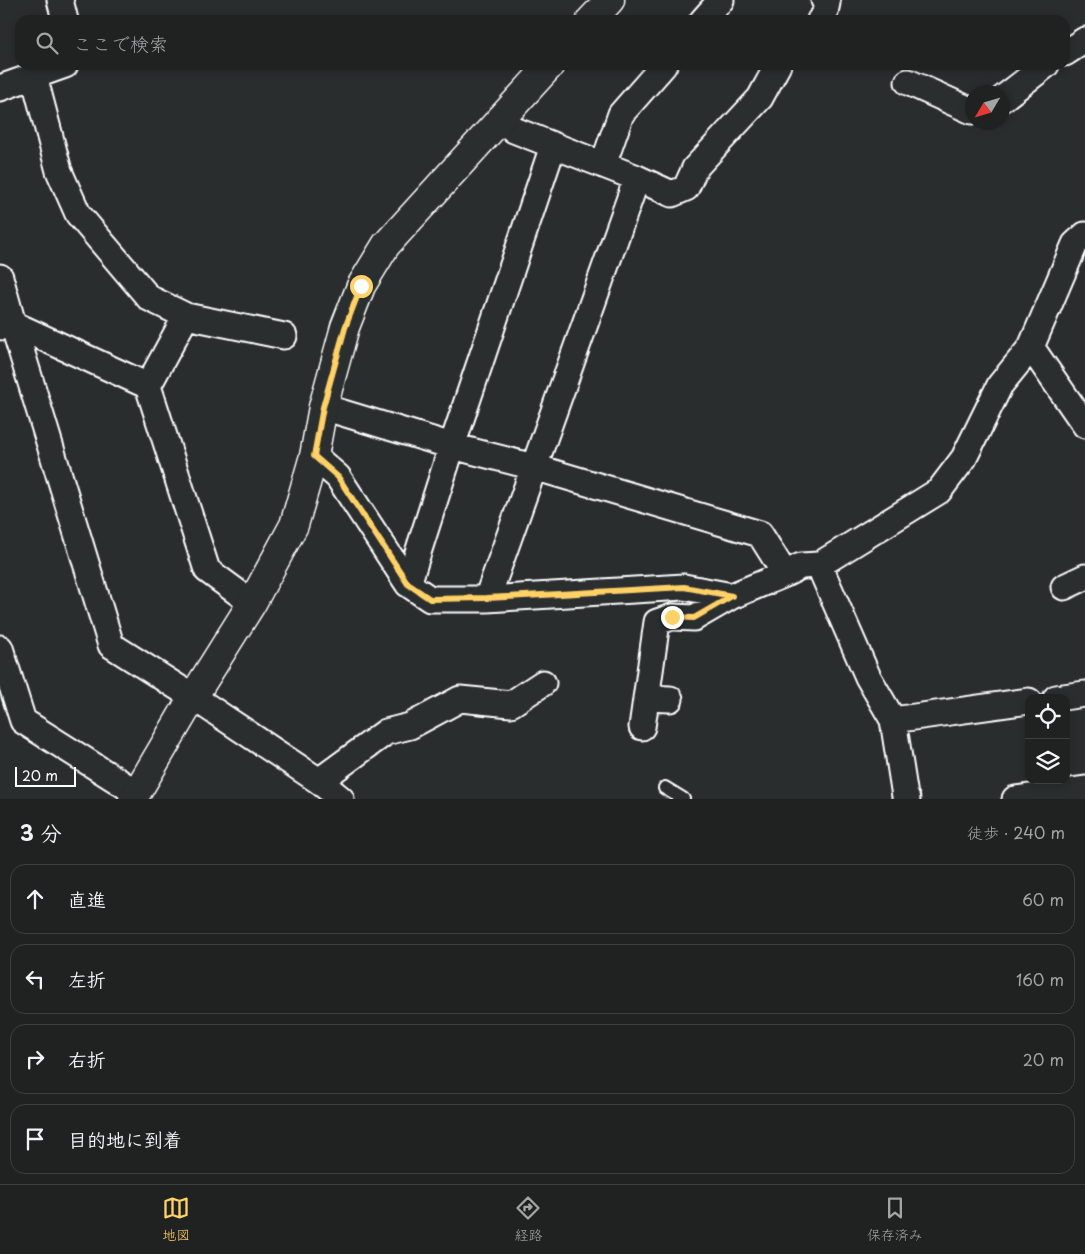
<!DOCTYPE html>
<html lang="ja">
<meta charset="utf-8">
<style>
:root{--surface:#202222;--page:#282a2a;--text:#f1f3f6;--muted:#a2a4a5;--line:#3d3f40;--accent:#ffd166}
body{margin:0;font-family:"Playpen Sans","Klee One",sans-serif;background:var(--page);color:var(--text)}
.controls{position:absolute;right:15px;bottom:15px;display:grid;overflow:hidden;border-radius:10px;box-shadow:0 2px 8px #0003}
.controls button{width:45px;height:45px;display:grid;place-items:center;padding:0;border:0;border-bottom:1px solid var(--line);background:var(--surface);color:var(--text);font:25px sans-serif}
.compass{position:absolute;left:965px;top:85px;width:45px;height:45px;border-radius:50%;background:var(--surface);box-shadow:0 2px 8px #0003;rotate:232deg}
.scale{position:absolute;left:15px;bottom:12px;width:61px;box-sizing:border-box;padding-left:5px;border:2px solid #fff;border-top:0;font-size:14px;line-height:18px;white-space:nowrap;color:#fff;-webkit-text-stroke:4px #2a2d2e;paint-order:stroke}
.stop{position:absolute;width:15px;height:15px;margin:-11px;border:4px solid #ffd166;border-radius:50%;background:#fff}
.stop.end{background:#ffd166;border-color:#fff;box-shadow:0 1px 5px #0008}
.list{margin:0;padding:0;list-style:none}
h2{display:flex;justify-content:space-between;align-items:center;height:65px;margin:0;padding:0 20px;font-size:21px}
h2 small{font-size:16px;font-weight:400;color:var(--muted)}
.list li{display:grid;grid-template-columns:32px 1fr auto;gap:15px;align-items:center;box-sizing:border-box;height:70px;margin:0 10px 10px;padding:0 10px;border:1px solid var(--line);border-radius:15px}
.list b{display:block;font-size:19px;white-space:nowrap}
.list em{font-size:16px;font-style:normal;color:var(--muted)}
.icon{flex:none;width:28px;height:28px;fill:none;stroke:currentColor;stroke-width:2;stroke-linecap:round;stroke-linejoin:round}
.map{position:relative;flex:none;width:1085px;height:799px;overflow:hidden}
.search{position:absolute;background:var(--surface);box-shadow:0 2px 8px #0003;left:15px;right:15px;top:15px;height:55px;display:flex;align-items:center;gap:12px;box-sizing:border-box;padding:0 18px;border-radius:15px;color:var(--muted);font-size:19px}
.sheet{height:385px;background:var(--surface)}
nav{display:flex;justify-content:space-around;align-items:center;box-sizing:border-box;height:70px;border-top:1px solid var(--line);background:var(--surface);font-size:14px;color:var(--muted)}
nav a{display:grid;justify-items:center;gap:2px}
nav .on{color:var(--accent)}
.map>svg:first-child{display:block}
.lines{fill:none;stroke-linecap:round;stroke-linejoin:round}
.lane-casing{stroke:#fff;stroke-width:16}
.street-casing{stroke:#fff;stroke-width:29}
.secondary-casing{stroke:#fff;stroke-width:31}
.lane{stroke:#2a2d2e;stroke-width:12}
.street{stroke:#2a2d2e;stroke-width:25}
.secondary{stroke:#2a2d2e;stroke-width:28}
.route{stroke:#ffd166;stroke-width:6}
</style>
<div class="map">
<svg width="1085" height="799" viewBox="0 0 1085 799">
<rect width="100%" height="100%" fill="#2a2d2e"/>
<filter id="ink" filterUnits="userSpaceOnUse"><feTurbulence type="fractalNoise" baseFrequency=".02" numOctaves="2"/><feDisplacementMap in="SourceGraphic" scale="10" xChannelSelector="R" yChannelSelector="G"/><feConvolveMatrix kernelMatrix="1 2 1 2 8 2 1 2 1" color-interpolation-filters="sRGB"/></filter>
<g filter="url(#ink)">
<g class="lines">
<g class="lane-casing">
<path id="lane" d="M665,788L683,799"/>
</g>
<g class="street-casing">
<path id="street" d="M60,0L65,20
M703,20L721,0
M820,20L824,17L827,3L824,0
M1065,53L1085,40
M34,76L59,171L78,214L149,298L186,316L284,336
M908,82L972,111
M0,88L65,65
M1002,99L1046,65
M500,118L514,130L637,178L672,194L686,188L695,168L760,98L778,65
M603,165L621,114L664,65
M0,277L13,324L111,645L193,697L319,781L341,799
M186,316L148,386L207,570L252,603
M2,327L13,324L148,386
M1031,347L1085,425
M323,407L452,446L534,467L760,534L785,574
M314,456L338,477L408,584L430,599H487L684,587L732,596L785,574L801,566L819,565L939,491L964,458L1000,385L1031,347L1075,244L1085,235
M819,565L868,677L893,720L1029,701
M408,584L452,446L553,146
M1064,587L1085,577
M487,599L637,178
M0,648L23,721L137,793
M646,698L670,699
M1056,698L1085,694
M893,720L905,796L907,799
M642,727L657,622L672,617L694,618L732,596
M319,781L386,732L410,726L460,699L511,704L543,683
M1015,799L1085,789"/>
</g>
<g class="secondary-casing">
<path id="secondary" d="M591,20L610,0
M133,799L193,697L252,603L294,525L314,456L323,407L345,327L361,286L386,245L550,65"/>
</g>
<use href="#lane" class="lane"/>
<use href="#street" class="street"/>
<use href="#secondary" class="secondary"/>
</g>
</g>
<g class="lines" filter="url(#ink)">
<path class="route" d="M361,286L345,328L323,407L314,456L338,477L408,584L430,599L487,598L684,587L732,596L694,618L672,617"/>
</g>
</svg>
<div class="controls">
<button><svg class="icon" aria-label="locate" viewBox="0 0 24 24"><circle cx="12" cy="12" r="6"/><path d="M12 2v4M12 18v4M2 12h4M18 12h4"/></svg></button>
<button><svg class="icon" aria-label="layers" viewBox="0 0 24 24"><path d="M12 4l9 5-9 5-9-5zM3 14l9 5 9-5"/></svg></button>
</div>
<svg class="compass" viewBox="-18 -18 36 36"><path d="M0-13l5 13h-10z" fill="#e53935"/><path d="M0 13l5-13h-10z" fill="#a2a4a5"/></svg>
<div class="scale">20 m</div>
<div class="stop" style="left:361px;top:286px"></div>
<div class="stop end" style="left:672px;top:617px"></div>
<div class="search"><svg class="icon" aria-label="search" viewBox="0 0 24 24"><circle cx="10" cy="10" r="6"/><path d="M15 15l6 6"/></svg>ここで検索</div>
</div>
<section class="sheet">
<h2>3 分<small>徒歩 · 240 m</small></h2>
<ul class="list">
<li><svg class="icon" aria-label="ahead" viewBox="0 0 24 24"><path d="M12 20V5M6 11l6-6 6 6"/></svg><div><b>直進</b></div><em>60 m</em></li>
<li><svg class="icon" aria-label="left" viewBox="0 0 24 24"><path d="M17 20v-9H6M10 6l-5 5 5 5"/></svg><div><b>左折</b></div><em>160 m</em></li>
<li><svg class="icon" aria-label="right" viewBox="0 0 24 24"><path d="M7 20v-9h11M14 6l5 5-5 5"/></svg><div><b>右折</b></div><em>20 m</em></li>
<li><svg class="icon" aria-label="arrive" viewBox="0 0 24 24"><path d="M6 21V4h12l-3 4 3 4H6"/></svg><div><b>目的地に到着</b></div></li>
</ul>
</section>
<nav>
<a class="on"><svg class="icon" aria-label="map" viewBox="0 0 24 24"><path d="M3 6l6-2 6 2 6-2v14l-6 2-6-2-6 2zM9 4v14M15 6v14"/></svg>地図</a>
<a><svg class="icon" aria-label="directions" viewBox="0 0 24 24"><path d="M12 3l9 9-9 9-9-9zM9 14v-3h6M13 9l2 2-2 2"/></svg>経路</a>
<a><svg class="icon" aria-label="saved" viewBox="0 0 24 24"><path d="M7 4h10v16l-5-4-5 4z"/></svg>保存済み</a>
</nav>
